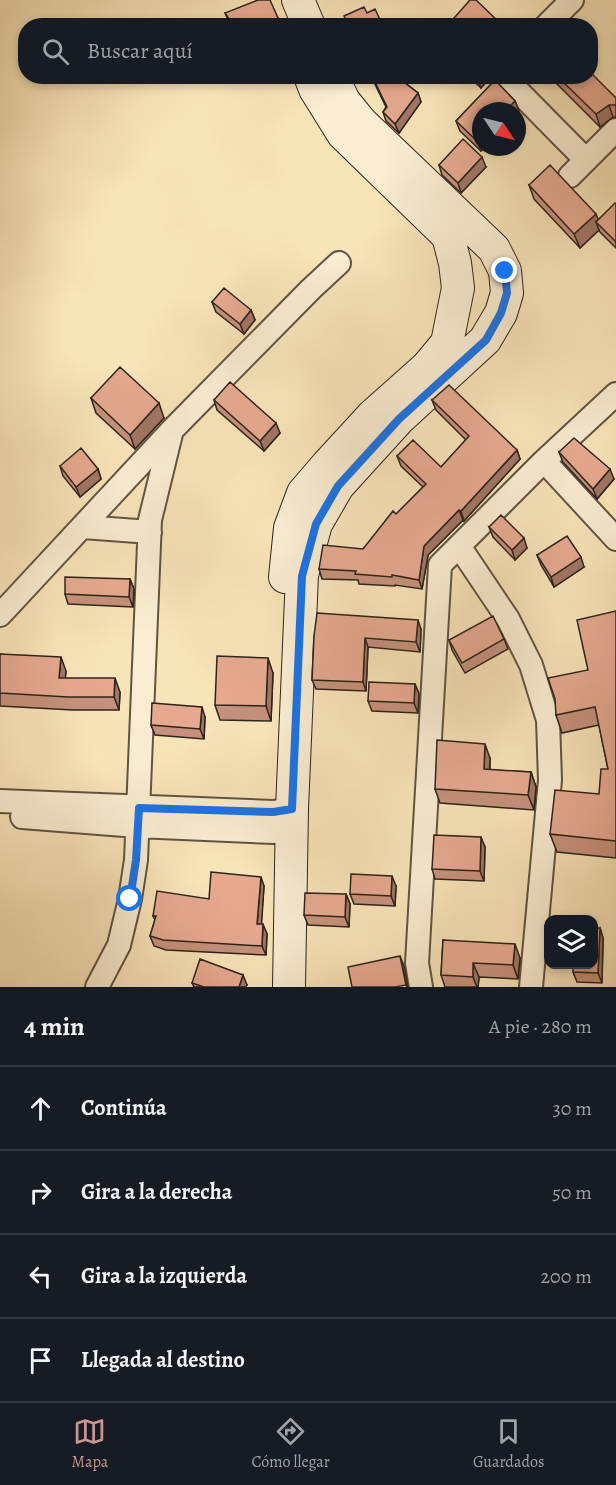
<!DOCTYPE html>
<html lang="es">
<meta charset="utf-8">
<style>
:root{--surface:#171b24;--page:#20242c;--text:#f1f3f6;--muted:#9ea1a6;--line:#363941;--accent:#c59692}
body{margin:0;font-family:Alegreya,serif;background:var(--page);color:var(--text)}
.controls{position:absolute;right:18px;bottom:18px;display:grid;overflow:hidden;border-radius:12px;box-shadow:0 3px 9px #0003}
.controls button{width:54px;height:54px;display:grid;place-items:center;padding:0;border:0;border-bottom:2px solid var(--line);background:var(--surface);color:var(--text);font:30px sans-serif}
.compass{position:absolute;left:472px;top:102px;width:54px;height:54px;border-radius:50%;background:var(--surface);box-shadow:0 3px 9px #0003;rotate:125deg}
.stop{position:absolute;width:18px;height:18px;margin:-14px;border:4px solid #1a73e8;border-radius:50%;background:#fff}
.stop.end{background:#1a73e8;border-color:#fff;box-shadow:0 2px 6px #0008}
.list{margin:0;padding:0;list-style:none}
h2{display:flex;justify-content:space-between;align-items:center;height:78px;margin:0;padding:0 24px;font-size:26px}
h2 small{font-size:20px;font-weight:400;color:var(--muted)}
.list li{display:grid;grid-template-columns:39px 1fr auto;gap:18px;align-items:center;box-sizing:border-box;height:84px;padding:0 24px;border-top:2px solid var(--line)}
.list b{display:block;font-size:22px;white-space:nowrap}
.list em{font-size:20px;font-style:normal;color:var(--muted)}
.icon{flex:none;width:33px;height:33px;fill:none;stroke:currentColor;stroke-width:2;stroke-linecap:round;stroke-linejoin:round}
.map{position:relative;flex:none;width:616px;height:987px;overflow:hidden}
.search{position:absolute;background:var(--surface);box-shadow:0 3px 9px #0003;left:18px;right:18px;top:18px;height:66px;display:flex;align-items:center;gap:15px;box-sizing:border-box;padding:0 21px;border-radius:24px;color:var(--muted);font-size:22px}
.sheet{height:414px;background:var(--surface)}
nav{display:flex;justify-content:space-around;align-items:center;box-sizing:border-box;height:84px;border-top:2px solid var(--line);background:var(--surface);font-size:16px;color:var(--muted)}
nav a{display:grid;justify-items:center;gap:3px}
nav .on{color:var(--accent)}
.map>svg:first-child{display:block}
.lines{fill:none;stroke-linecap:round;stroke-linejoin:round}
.street-casing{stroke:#605442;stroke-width:26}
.secondary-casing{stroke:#2d241a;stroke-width:34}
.street{stroke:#faedd2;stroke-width:22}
.secondary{stroke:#faedd2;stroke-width:32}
.wall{fill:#c6917c;stroke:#2d241a;stroke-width:1.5}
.shaded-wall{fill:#a17665;stroke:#2d241a;stroke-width:1.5}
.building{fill:#e6a990;stroke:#2d241a;stroke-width:1.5}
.route{stroke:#1a73e8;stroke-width:8}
</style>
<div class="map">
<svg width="616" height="987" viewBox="0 0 616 987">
<rect width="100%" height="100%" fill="#f8e4b9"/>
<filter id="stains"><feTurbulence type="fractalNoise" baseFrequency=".00333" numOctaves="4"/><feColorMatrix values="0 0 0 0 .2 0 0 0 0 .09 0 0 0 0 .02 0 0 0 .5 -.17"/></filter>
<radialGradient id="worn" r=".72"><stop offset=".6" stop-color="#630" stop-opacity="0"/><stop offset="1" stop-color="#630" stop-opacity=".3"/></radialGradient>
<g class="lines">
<g class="street-casing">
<path id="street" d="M546,26L572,0
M507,76V80L586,160
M570,176L616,130
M544,461L616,539
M83,527L150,532
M459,546L508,619L531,665L548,720L550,780L531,987
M0,615L171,431
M0,801L273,812L292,809
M22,817L137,826L274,832L292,829
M97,987L119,945L130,899L136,860L150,520L172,430L311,289L339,263
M421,987L417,963L440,565L544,461L616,394"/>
</g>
<g class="secondary-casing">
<path id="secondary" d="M298,0L309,26
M285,577L290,528L303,493L327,465L372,416L427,367L447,343L458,288L455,263L448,236L343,134L315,89L310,76
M289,987L292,809L302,575L316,524L338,486L399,419L485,340L501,313L507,293L505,271L494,249L361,122L344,101L332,76"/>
</g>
<use href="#street" class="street"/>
<use href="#secondary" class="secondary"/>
</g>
<path class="wall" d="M225,13L278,18L281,26H231Z
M371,76H396L418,93L421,102L399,133L386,121L383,112L386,107Z
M468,76H491L481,88Z
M549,76H591L616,98V117H613L600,127Z
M495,80L515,101L519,111L517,112V111H481V147H485L481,151L460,131L456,121Z
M439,165L486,167L461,193L442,175Z
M529,185L598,220L616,204V248L600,232L599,230L580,248L534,199Z
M212,302L251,310L255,320L244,334L216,312Z
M91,398L164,418L135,449L96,413Z
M214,400L280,433L264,451L217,410Z
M432,400L517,450L520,459L464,521L463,520L428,555L422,589L395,585V586L359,584L358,580L322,579L319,569L363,549L423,487L401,466L397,456L441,467L466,440L436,410Z
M559,452L614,479L597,499L563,462Z
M60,466L98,469L101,479L80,497L63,476Z
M489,527L527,548L515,560L493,537Z
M537,555L584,567L554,587L541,565Z
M130,579L134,589L133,607L68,604L65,594Z
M616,611V858L557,852L550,834L599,794L608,769L599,725L562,733L556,715L588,670Z
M421,629L420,652L368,647L366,691L316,689L312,680L314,636Z
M504,639L508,649L465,673L452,650L449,640Z
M0,654L66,671L65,678L120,692L119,710H73L0,706Z
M273,673L271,721L220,720L215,705Z
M415,684L419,694L418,713L372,711L368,701Z
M205,717L204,739L155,735L151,725Z
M490,758V770L531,772L536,787L534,810L440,803L435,789Z
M485,847L484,881L435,879L432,869Z
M264,886L261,924L267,934L266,955L166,950L154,946L150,936L155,920L153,916L209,899Z
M396,886L395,906L354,904L350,894Z
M346,894L350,904L349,927L308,925L304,915Z
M600,928L603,938L602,983L577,982L573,972Z
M443,940L520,958L518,979L479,977L478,987H445L441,975Z
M192,983L247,985L246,987H194Z"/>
<path class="shaded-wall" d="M476,76H491L481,88Z
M418,93L421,102L399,133L395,124Z
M515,101L519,111L517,112V111H505Z
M609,105L613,117L600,127L596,114Z
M481,137V147H485L481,151L477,141Z
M482,157L486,167L461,193L458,183Z
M596,214L601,226L596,222L599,230L580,248L574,234Z
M251,310L255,320L244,334L240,324Z
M159,403L164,418L135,449L130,435Z
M276,423L280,433L264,451L260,441Z
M517,450L520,459L464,521L461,511Z
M98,469L101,479L80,497L76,487Z
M610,469L614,479L597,499L593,489Z
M459,510L463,520L428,555L422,589L419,580L424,546Z
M524,538L527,548L515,560L512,550Z
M581,557L584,567L554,587L551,577Z
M130,579L134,589L133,607L129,597Z
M418,620L421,629L420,652L416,642Z
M365,638L368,647L366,691L363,682Z
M61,657L66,671L64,691L59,678Z
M268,658L273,673L271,721L266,706Z
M115,678L120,692L119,710L114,697Z
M415,684L419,694L418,713L414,703Z
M202,707L205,717L204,739L200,729Z
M485,744L490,758L489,784L484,769Z
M531,772L536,787L534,810L528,795Z
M481,837L485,847L484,881L480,871Z
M392,876L396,886L395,906L391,896Z
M261,877L264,886L261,933L257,924Z
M346,894L350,904L349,927L345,917Z
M263,924L267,934L266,955L262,946Z
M600,928L603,938L602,983L598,973Z
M515,944L520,958L518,979L513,965Z
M400,956L404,966L408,987H407L406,985Z
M473,963L479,977L478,987H477L473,977Z
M243,975L247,985L246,987H239Z"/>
<path class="building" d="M258,0H270L278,18L261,26H234L225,13Z
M470,0H476L503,26H447Z
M364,7L367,13L375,9L383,26H348L344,16Z
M591,73L616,98V105H609L596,114L557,76H591Z
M372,76H396L418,93L395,124L383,112L387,107Z
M495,80L515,101L505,111H481V137L477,141L456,121Z
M463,139L482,157L458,183L439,165Z
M550,165L596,214L574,234L529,185Z
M615,203L616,204V242L596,222Z
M224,288L251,310L240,324L212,302Z
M120,367L159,403L130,435L91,398Z
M230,382L276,423L260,441L214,400Z
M449,385L517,450L461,511L459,510L424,546L419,580L392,575V577L355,574L356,571L319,569L323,545L363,549L393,511L396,514L426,484L397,456L413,440L441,467L469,436L432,400Z
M574,438L610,469L593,489L559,452Z
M81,448L98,469L76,487L60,466Z
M501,515L524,538L512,550L489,527Z
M567,536L581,557L551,577L537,555Z
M65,577L130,579L129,597L65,594Z
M616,611V841L550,834L555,790L599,794L601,769H608L595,707L556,715L555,699L548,678L588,670L577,620Z
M317,613L418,620L416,642L365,638L363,682L312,680L314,636Z
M493,616L504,639L462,663L449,640Z
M0,654L61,657L59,678H115L114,697H68L0,693Z
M217,656L268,658L266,706L215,705Z
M369,682L415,684L414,703L368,701Z
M152,703L202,707L200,729L151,725Z
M437,740L485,744L484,769L531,772L528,795L435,789Z
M434,835L481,837L480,871L432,869Z
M211,872L261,877L257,924H263L262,946L163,940L150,936L156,916H153L157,891L209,899Z
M351,874L392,876L391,896L350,894Z
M305,893L346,894L345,917L304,915Z
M594,928H600L598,973L573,972V964H594Z
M443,940L515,944L513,965L473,963V977L441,975Z
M400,956L406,985L395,987H352L348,967Z
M200,959L243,975L239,987H204L192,983Z"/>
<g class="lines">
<path class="route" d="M130,899L136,860L139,808L273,812L292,809L302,576L316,524L338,486L399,419L486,340L501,313L507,293L505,271"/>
</g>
<rect width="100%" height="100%" filter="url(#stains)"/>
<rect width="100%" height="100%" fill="url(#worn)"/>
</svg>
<div class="controls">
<button><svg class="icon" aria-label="layers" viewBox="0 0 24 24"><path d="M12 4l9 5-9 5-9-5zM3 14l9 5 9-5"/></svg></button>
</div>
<svg class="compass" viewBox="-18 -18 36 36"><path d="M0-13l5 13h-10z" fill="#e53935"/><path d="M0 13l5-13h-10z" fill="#9ea1a6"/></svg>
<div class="stop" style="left:130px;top:899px"></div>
<div class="stop end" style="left:505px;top:271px"></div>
<div class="search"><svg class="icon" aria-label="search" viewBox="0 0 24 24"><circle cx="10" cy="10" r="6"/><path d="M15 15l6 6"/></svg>Buscar aquí</div>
</div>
<section class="sheet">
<h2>4 min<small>A pie · 280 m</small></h2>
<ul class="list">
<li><svg class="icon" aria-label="ahead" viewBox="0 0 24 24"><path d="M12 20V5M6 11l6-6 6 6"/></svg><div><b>Continúa</b></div><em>30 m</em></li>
<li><svg class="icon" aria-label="right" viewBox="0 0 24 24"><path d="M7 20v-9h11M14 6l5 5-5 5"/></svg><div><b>Gira a la derecha</b></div><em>50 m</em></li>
<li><svg class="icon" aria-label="left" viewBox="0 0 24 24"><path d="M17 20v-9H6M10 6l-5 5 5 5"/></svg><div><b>Gira a la izquierda</b></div><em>200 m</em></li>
<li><svg class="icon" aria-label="arrive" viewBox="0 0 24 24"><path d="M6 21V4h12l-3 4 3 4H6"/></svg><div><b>Llegada al destino</b></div></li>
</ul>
</section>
<nav>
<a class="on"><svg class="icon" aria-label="map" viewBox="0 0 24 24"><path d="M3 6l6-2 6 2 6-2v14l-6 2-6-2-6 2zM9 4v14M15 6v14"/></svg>Mapa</a>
<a><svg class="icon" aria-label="directions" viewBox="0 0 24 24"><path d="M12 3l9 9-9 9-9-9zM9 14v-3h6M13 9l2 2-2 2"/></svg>Cómo llegar</a>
<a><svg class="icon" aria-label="saved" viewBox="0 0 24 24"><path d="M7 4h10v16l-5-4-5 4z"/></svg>Guardados</a>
</nav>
